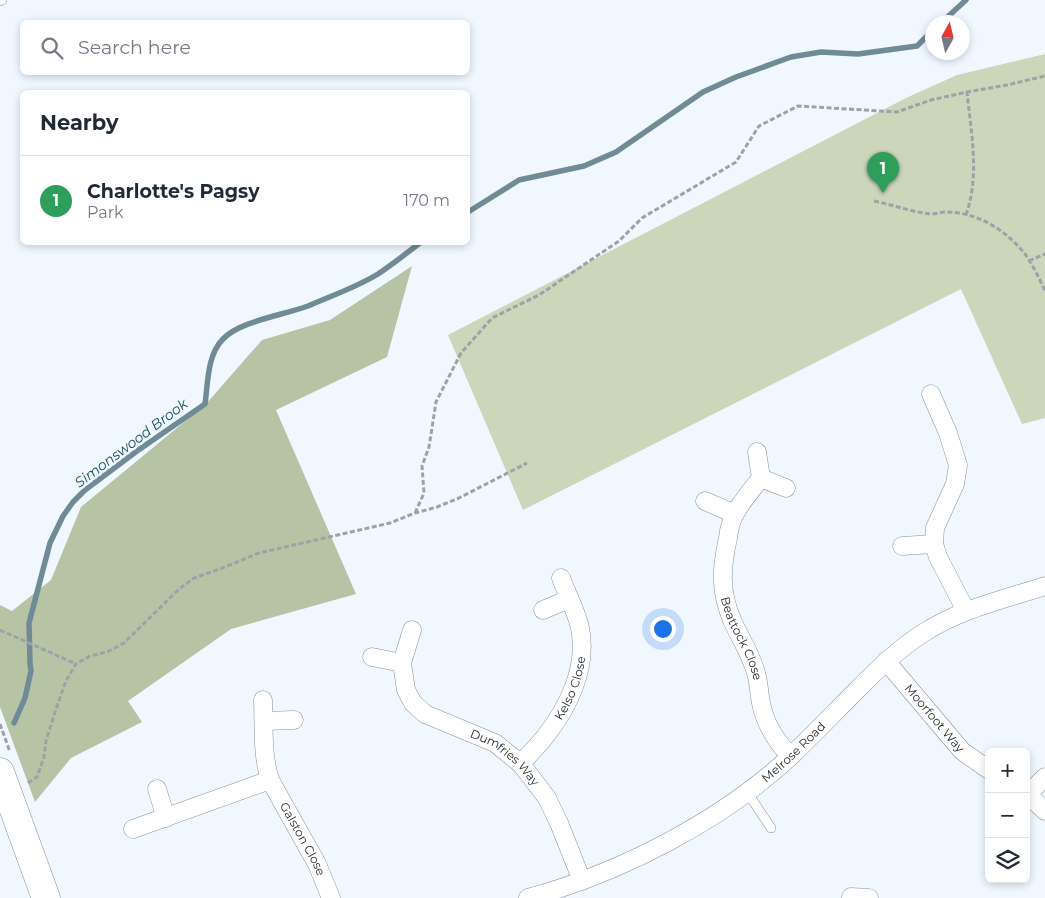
<!DOCTYPE html>
<meta charset="utf-8">
<style>
:root{--surface:#fff;--page:#f6f6f7;--text:#1f2937;--muted:#747a83;--line:#e0e1e3;--accent:#db2777}
body{margin:0;font-family:Montserrat,sans-serif;background:var(--page);color:var(--text)}
.controls{position:absolute;right:15px;bottom:15px;display:grid;overflow:hidden;border-radius:8px;box-shadow:0 2px 8px #0003}
.controls button{width:45px;height:45px;display:grid;place-items:center;padding:0;border:0;border-bottom:1px solid var(--line);background:var(--surface);color:var(--text);font:25px sans-serif}
.compass{position:absolute;left:925px;top:15px;width:45px;height:45px;border-radius:50%;background:var(--surface);box-shadow:0 2px 8px #0003;rotate:8deg}
.you{position:absolute;left:662px;top:628px;width:18px;height:18px;margin:-12px;border:4px solid #fff;border-radius:50%;background:#1a73e8;box-shadow:0 0 0 8px #1a73e833}
.badge{display:grid;place-items:center;width:32px;height:32px;border-radius:50%;background:var(--accent);color:#fff;font-size:16px;font-weight:700}
.pin{position:absolute;translate:-50% -41px;filter:drop-shadow(0 1px 2px #0008)}
.pin::after{content:'';position:absolute;top:26px;width:18px;height:15px;background:inherit;clip-path:polygon(0 0,100% 0,50% 100%)}
.list{margin:0;padding:0;list-style:none}
h2{display:flex;justify-content:space-between;align-items:center;height:65px;margin:0;padding:0 20px;font-size:21px}
h2 small{font-size:16px;font-weight:400;color:var(--muted)}
.list li{display:grid;grid-template-columns:32px 1fr auto;gap:15px;align-items:center;box-sizing:border-box;height:90px;padding:0 20px;border-top:1px solid var(--line)}
.list b{display:block;font-size:19px;white-space:nowrap}
.list p{margin:0;font-size:16px;white-space:nowrap;color:var(--muted)}
.list em{font-size:16px;font-style:normal;color:var(--muted)}
.icon{flex:none;width:28px;height:28px;fill:none;stroke:currentColor;stroke-width:2;stroke-linecap:round;stroke-linejoin:round}
.map{position:relative;flex:none;width:1045px;height:898px;overflow:hidden}
.search{position:absolute;background:var(--surface);box-shadow:0 2px 8px #0003;left:20px;top:20px;width:450px;height:55px;display:flex;align-items:center;gap:12px;box-sizing:border-box;padding:0 18px;border-radius:8px;color:var(--muted);font-size:19px}
.panel{position:absolute;background:var(--surface);box-shadow:0 2px 8px #0003;left:20px;top:90px;width:450px;height:155px;border-radius:8px}
.map>svg:first-child{display:block}
.green{fill:#cbd6bb}
.forest{fill:#b7c3a5}
.lines{fill:none;stroke-linecap:round;stroke-linejoin:round}
.stream{stroke:#708b96;stroke-width:5.5}
.lane-casing{stroke:#889198;stroke-width:10}
.street-casing{stroke:#889198;stroke-width:19}
.primary-casing{stroke:#889198;stroke-width:29}
.path{stroke:#9ca2a7;stroke-width:3;stroke-dasharray:5 2.5;stroke-linecap:butt}
.lane{stroke:#fff;stroke-width:9}
.street{stroke:#fff;stroke-width:18}
.primary{stroke:#fff;stroke-width:28}
.labels{text-anchor:middle;stroke-width:5;stroke-linejoin:round;paint-order:stroke}
.street-label{font-size:12px;fill:#26292c;stroke:#f0f7fe}
.water-label{font-size:14px;font-style:italic;fill:#164a59;stroke:#f0f7fe}
</style>
<div class="map">
<svg width="1045" height="898" viewBox="0 0 1045 898">
<rect width="100%" height="100%" fill="#f0f7fe"/>
<path class="green" d="M1045,54V418L1022,424L961,289L523,510L448,335L906,98L957,75Z"/>
<path class="forest" d="M412,266L387,357L276,410L356,594L231,629L128,701L142,722L71,758L35,802L0,707V605L12,611L51,580L81,507L206,404L262,340L330,320Z"/>
<g class="lines">
<path class="stream" d="M942,22L966,0
M468,212L519,180L584,166L616,152L703,92L736,77L791,57L821,52L858,54L917,46L932,31
M14,723L25,698L31,671L30,663L29,623L50,543L63,516L73,502L85,490L137,451L205,404C208,383 207,355 223,339C240,321 284,315 308,306C331,296 357,287 378,274C393,264 407,253 421,242"/>
<g class="lane-casing">
<path id="lane" d="M0,1L2,0
M747,792L771,828"/>
</g>
<g class="street-casing">
<g id="street">
<path d="M931,394L948,433L958,465L955,484L935,528L934,544L938,557L966,611"/>
<path d="M757,452L761,478L786,488"/>
<path id="s1" d="M761,478C752,489 743,500 736,512C731,520 729,529 728,538C721,569 720,591 732,620C740,638 751,654 756,673C759,683 759,693 761,703C765,724 776,741 790,756"/>
<path d="M705,501L735,514"/>
<path d="M902,546L934,544"/>
<path d="M543,610L569,599"/>
<path id="s2" d="M412,630L402,663L406,690L413,703L425,714L495,743L521,764L547,798L559,823L582,881"/>
<path d="M372,657L402,663"/>
<path id="s3" d="M886,661L962,751L989,770"/>
<path id="s4" d="M263,700C264,727 262,755 270,780L317,864L331,898"/>
<path d="M264,721L294,720"/>
<path id="s5" d="M521,764C528,755 537,747 544,738C568,708 588,668 580,628C577,613 567,594 561,578"/>
<path d="M157,789L166,818"/>
<path d="M1026,793L1045,811"/>
<path d="M1028,794L1045,777"/>
<path d="M133,829L270,780"/>
<path d="M851,897L869,898"/>
<path id="s6" d="M528,898C620,873 722,821 792,755C814,734 835,712 856,691C878,669 899,648 925,632C961,609 1005,599 1045,586"/>
</g>
</g>
<g class="primary-casing">
<path id="primary" d="M0,772L46,898"/>
</g>
<path class="path" d="M874,201C893,205 912,212 931,214C936,214 941,212 946,212C977,212 1006,230 1025,254C1033,265 1039,278 1045,291
M966,215C980,175 971,132 967,92
M1029,261L1045,254
M415,513L424,493L422,466L429,447L436,402L461,353L492,318L539,295L619,241L642,218L736,162L759,126L798,106L897,112L931,100L967,92L1007,85L1045,76
M0,630L76,664
M0,724L10,752
M28,783L37,777L44,757L46,741L56,709L66,681L76,664L90,656L107,652L124,643L179,589L194,578L220,569L259,553L390,523L415,513L437,507L459,498L527,463"/>
<use href="#lane" class="lane"/>
<use href="#street" class="street"/>
<use href="#primary" class="primary"/>
</g>
<g class="labels">
<g class="street-label">
<text dy="4" stroke="none"><textPath href="#s1" startOffset="174">Beattock Close</textPath></text>
<text dy="4" stroke="none"><textPath href="#s5" startOffset="92">Kelso Close</textPath></text>
<text dy="4" stroke="none"><textPath href="#s3" startOffset="75">Moorfoot Way</textPath></text>
<text dy="4" stroke="none"><textPath href="#s6" startOffset="306">Melrose Road</textPath></text>
<text dy="4" stroke="none"><textPath href="#s2" startOffset="185">Dumfries Way</textPath></text>
<text dy="4" stroke="none"><textPath href="#s4" startOffset="148">Galston Close</textPath></text>
</g>
<g class="water-label">
<text transform="translate(131 443) rotate(-37)" y="5">Simonswood Brook</text>
</g>
</g>
</svg>
<div class="controls">
<button>+</button>
<button>−</button>
<button><svg class="icon" aria-label="layers" viewBox="0 0 24 24"><path d="M12 4l9 5-9 5-9-5zM3 14l9 5 9-5"/></svg></button>
</div>
<svg class="compass" viewBox="-18 -18 36 36"><path d="M0-13l5 13h-10z" fill="#e53935"/><path d="M0 13l5-13h-10z" fill="#747a83"/></svg>
<div class="you"></div>
<div class="pin badge" style="left:883px;top:193px;background:#2e9e5b">1</div>
<div class="search"><svg class="icon" aria-label="search" viewBox="0 0 24 24"><circle cx="10" cy="10" r="6"/><path d="M15 15l6 6"/></svg>Search here</div>
<section class="panel">
<h2>Nearby<small></small></h2>
<ul class="list">
<li><span class="badge" style="background:#2e9e5b">1</span><div><b>Charlotte's Pagsy</b><p>Park</p></div><em>170 m</em></li>
</ul>
</section>
</div>
